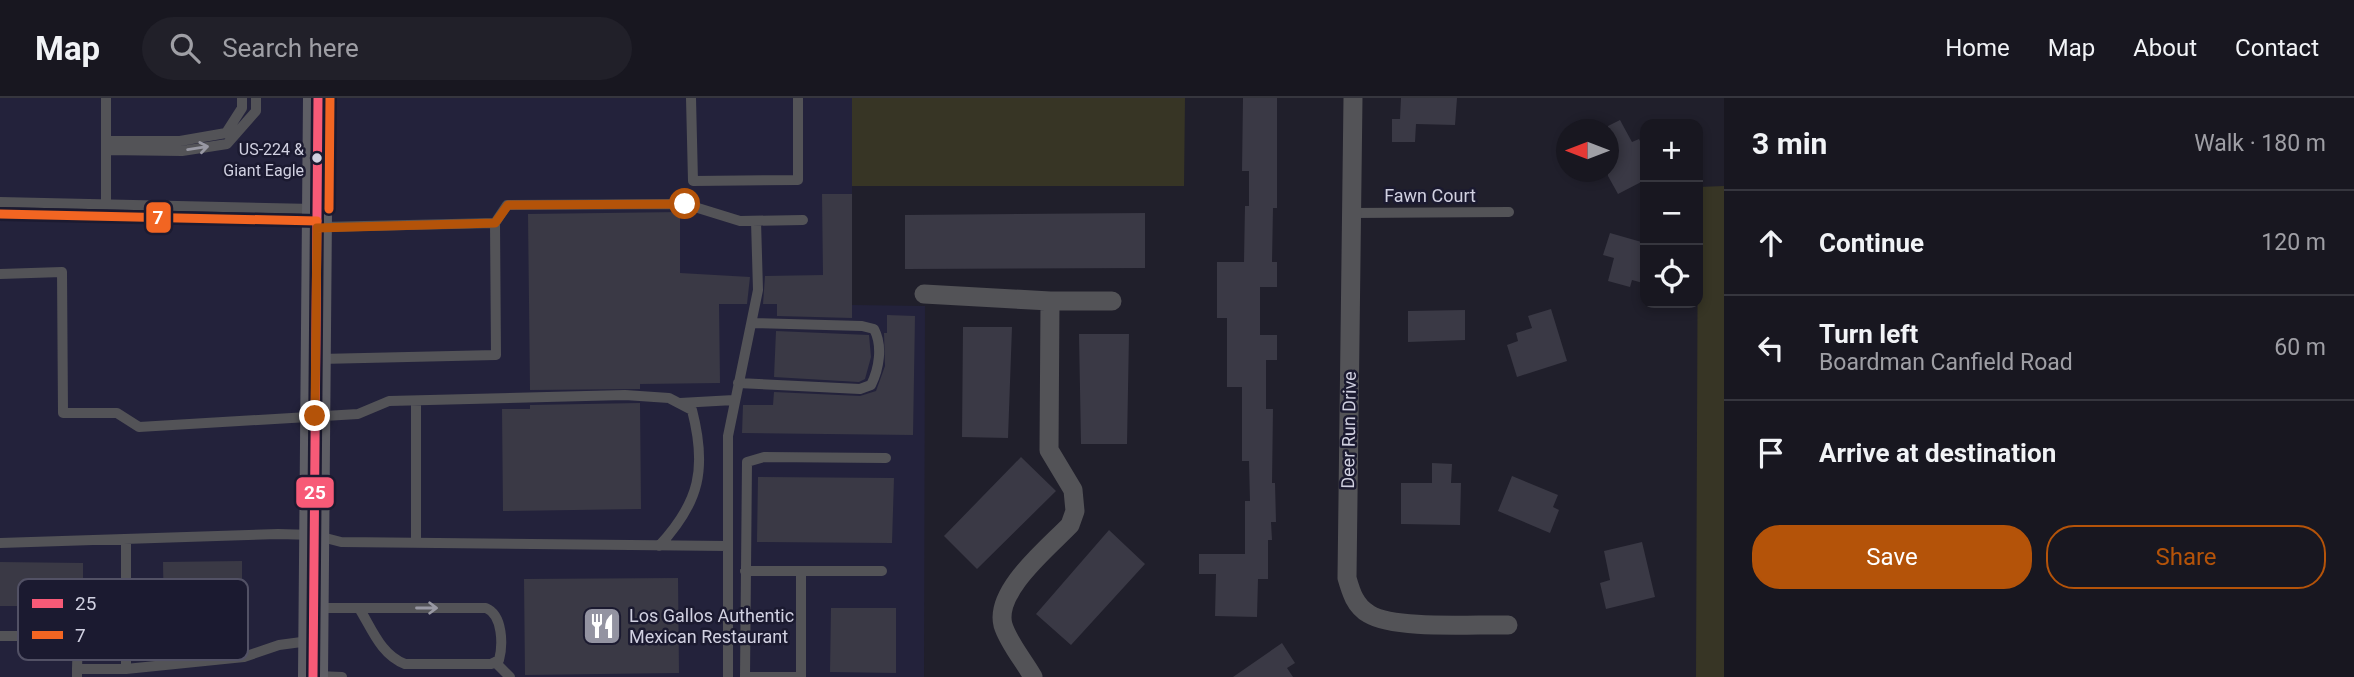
<!DOCTYPE html>
<meta charset="utf-8">
<style>
:root{--surface:#181720;--page:#212029;--text:#f1f3f6;--muted:#9f9fa5;--line:#36363e;--accent:#b45309}
body{margin:0;font-family:Roboto,sans-serif;background:var(--page);color:var(--text)}
.controls{position:absolute;right:21px;top:21px;display:grid;overflow:hidden;border-radius:14px;box-shadow:0 4px 10px #0003}
.controls button{width:63px;height:63px;display:grid;place-items:center;padding:0;border:0;border-bottom:2px solid var(--line);background:var(--surface);color:var(--text);font:35px sans-serif}
.compass{position:absolute;left:1556px;top:21px;width:63px;height:63px;border-radius:50%;background:var(--surface);box-shadow:0 4px 10px #0003;rotate:270deg}
.stop{position:absolute;width:21px;height:21px;margin:-16px;border:5px solid #b45309;border-radius:50%;background:#fff}
.stop.end{background:#b45309;border-color:#fff;box-shadow:0 2px 7px #0008}
.list{margin:0;padding:0;list-style:none}
h2{display:flex;justify-content:space-between;align-items:center;height:91px;margin:0;padding:0 28px;font-size:30px}
h2 small{font-size:23px;font-weight:400;color:var(--muted)}
.list li{display:grid;grid-template-columns:46px 1fr auto;gap:21px;align-items:center;box-sizing:border-box;height:105px;padding:0 28px;border-top:2px solid var(--line)}
.list b{display:block;font-size:26px;white-space:nowrap}
.list p{margin:0;font-size:23px;white-space:nowrap;color:var(--muted)}
.list em{font-size:23px;font-style:normal;color:var(--muted)}
.actions{display:flex;gap:14px;padding:21px 28px}
.actions a{flex:1;padding:16px 0;border:2px solid var(--accent);border-radius:28px;text-align:center;font-size:24px;color:var(--accent)}
.actions .main{background:var(--accent);color:#fff}
.icon{flex:none;width:38px;height:38px;fill:none;stroke:currentColor;stroke-width:2;stroke-linecap:round;stroke-linejoin:round}
.map{position:relative;flex:none;width:1724px;height:579px;overflow:hidden}
header{display:flex;align-items:center;gap:42px;box-sizing:border-box;height:98px;padding:0 35px;background:var(--surface);border-bottom:2px solid var(--line)}
header strong{font-size:33px}
nav{display:flex;gap:38px;margin-inline-start:auto;font-size:24px}
.search{width:490px;height:63px;background:var(--page);display:flex;align-items:center;gap:18px;box-sizing:border-box;padding:0 24px;border-radius:38px;color:var(--muted);font-size:26px}
main{display:flex}
aside{flex:1;background:var(--surface)}
.map>svg:first-child{display:block}
.built{fill:#23223b}
.green{fill:#373525}
.building{fill:#3a3945}
.lines{fill:none;stroke-linecap:round;stroke-linejoin:round}
.service{stroke:#535357;stroke-width:10}
.minor{stroke:#535357;stroke-width:19}
.primary{stroke:#5e5e65;stroke-width:30}
.bus-1-casing{stroke:#1b1a30;stroke-width:14}
.bus-2-casing{stroke:#1b1a30;stroke-width:14}
.bus-1{stroke:#f75a77;stroke-width:9}
.bus-2{stroke:#f26522;stroke-width:9}
.oneway{stroke:#9898a3}
.route{stroke:#b45309;stroke-width:9}
.bus-dot{fill:#d1d1e1;stroke:#1b1a30;stroke-width:2.5}
.labels{text-anchor:middle;stroke-width:5;stroke-linejoin:round;paint-order:stroke}
.bus-label{font-size:16px;fill:#d1d1e1;stroke:#1b1a30;text-anchor:end}
.street-label{font-size:18px;fill:#d1d1e1;stroke:#1b1a30}
.poi-label{font-size:18px;fill:#d1d1e1;stroke:#1b1a30;text-anchor:start}
.key{fill:#1b1a30;stroke:#525165;stroke-width:2}
.key-label{font-size:19px;fill:#d1d1e1}
.line-badge{stroke:#1b1a30;stroke-width:2.5}
.badge-label{font-size:19px;text-anchor:middle;font-weight:bold;fill:#fff}
</style>
<header>
<strong>Map</strong>
<div class="search"><svg class="icon" aria-label="search" viewBox="0 0 24 24"><circle cx="10" cy="10" r="6"/><path d="M15 15l6 6"/></svg>Search here</div>
<nav><a>Home</a><a>Map</a><a>About</a><a>Contact</a></nav>
</header>
<main>
<div class="map">
<svg width="1724" height="579" viewBox="0 0 1724 579">
<rect width="100%" height="100%" fill="#201f2b"/>
<path class="built" d="M0,0H852V207L925,208L924,579H0Z"/>
<path class="green" d="M852,0H1185L1184,88H852Z
M1724,88V579H1696L1698,89Z"/>
<path class="building" d="M1243,0H1277V110H1273L1272,164H1277V189H1260V237H1277V262H1266V311H1273L1272,385H1275L1276,424H1271L1272,442H1268V481H1258L1257,519L1215,518L1216,476H1199V456H1245V403H1250L1249,363H1242V289H1227V220H1217V164H1244L1245,108H1249V73H1242Z
M1401,0H1457L1455,27L1416,26L1415,44H1392V21H1400Z
M1620,22L1632,44L1639,41L1645,53V82L1618,96L1608,78V28Z
M822,96H852V220L777,218V206H763L765,178L823,177Z
M680,114V175L750,179L747,206H719L720,285L640,286V291L530,292L528,116Z
M1145,115V170L905,171V117Z
M1610,135L1645,145L1643,185L1632,182L1630,189L1608,183L1614,160L1603,157Z
M1551,211L1567,263L1517,279L1507,247L1518,243L1516,235L1532,230L1528,218Z
M1465,212V242L1408,244V213Z
M887,217L915,218L913,337L742,335L743,307H773L774,294L860,298L876,293L885,268L884,235H887Z
M963,229H1012L1008,340L962,339Z
M776,233L869,237L871,259L865,281L859,284L774,279Z
M1079,236H1129L1127,346H1081Z
M640,305L641,411L503,413L502,311H530V307Z
M1021,359L1056,393L977,471L944,438Z
M1432,365L1452,366L1451,385H1461L1460,427L1401,426V385H1432Z
M1512,378L1558,397L1553,409L1559,412L1550,435L1498,413Z
M758,379L894,380L892,445L757,444Z
M1109,432L1145,466L1071,547L1036,516Z
M1642,444L1655,499L1606,511L1600,485L1610,482L1604,453Z
M242,463V525L164,526L163,464Z
M0,464L83,465V508H0Z
M678,480L679,575L525,577L524,481Z
M831,510H896V575L830,574Z
M1282,545L1295,565L1287,570L1293,579H1233Z"/>
<g class="lines">
<path class="service" d="M106,0V106
M691,0L693,83L798,82V0
M106,43H180L226,35L242,10V0
M106,52L182,53L227,46L256,13V0
M0,104L314,111
M1352,115L1509,114
M495,125L507,107L685,106L740,123L803,122
M0,176L62,174L63,315H117L139,329L358,316L389,303L625,297L669,300L692,312C707,370 700,404 659,448
M320,261L496,257L495,125L321,129
M738,285L860,291L871,287C879,271 883,248 874,231L862,228L752,225
M416,303V445
M680,305L734,302
M126,441V571L244,559L279,547L309,543
M0,445L278,436L314,437L341,444L728,448V579
M728,448V338L758,192L756,123
M745,473H882
M318,510H486C503,517 503,547 499,562L491,566H405C381,557 372,531 359,510
M0,538H78L77,571
M495,564L510,579
M317,578L342,579
M77,579V571H126
M745,579L747,364L764,359L886,360
M745,579H801
M801,579V473"/>
<path class="minor" d="M1353,0L1347,480C1351,494 1355,508 1369,516C1395,532 1475,526 1508,527
M924,196L1050,203L1049,352L1073,392L1075,413L1070,427C1049,449 994,493 1003,527C1008,544 1024,563 1033,579
M1050,203H1112"/>
<path class="primary" d="M313,579L318,0"/>
<g class="bus-1-casing">
<path id="bus-1" d="M313,579L318,0"/>
</g>
<g class="bus-2-casing">
<path id="bus-2" d="M329,111L330,0
M0,116L317,123"/>
</g>
<use href="#bus-1" class="bus-1"/>
<use href="#bus-2" class="bus-2"/>
</g>
<defs><path id="oneway-shaft" d="M-6 0H5M1.5-3L5.5 0L1.5 3" fill="none" stroke-width="1.6" stroke-linecap="round" stroke-linejoin="round" transform="scale(1.75)"/></defs>
<g class="oneway">
<use href="#oneway-shaft" transform="translate(198 50) rotate(-9)"/>
<use href="#oneway-shaft" transform="translate(427 510)"/>
</g>
<g class="lines">
<path class="route" d="M315,318L317,130L495,125L508,107L685,106"/>
</g>
<defs>
<g id="restaurant-square" transform="scale(2.0125)"><rect x="-9" y="-9" width="18" height="18" rx="4" fill="#9393a1" stroke="#1b1a30"/><path d="M-5-6h1v4h1v-4h1v4h1v-4h1v5L-1.5 .5V6h-2V.5L-5-1ZM5-6V6H3V1.5H1.5Q1.5-4 5-6Z" fill="#fff"/></g>
</defs>
<g fill-rule="evenodd">
<use href="#restaurant-square" x="602" y="528"/>
</g>
<circle class="bus-dot" cx="317" cy="60" r="6"/>
<g class="labels">
<g class="bus-label">
<text x="304" y="57">US-224 &amp;<tspan x="304" dy="21">Giant Eagle</tspan></text>
</g>
<g class="street-label">
<text x="1430" y="104">Fawn Court</text>
<text transform="translate(1349 332) rotate(-89)" y="6">Deer Run Drive</text>
</g>
<g class="poi-label">
<text x="629" y="524">Los Gallos Authentic<tspan x="629" dy="21">Mexican Restaurant</tspan></text>
</g>
</g>
<rect x="18" y="481" width="230" height="81" rx="10" class="key"/>
<rect x="32" y="501" width="31" height="9" fill="#f75a77"/>
<rect x="32" y="533" width="31" height="8" fill="#f26522"/>
<g class="key-label">
<text x="75" y="512">25</text>
<text x="75" y="544">7</text>
</g>
<g class="line-badge">
<rect x="145" y="103" width="27" height="33" rx="7" fill="#f26522"/>
<rect x="295" y="378" width="40" height="33" rx="7" fill="#f75a77"/>
</g>
<g class="badge-label">
<text x="158" y="126">7</text>
<text x="315" y="401">25</text>
</g>
</svg>
<div class="controls">
<button>+</button>
<button>−</button>
<button><svg class="icon" aria-label="locate" viewBox="0 0 24 24"><circle cx="12" cy="12" r="6"/><path d="M12 2v4M12 18v4M2 12h4M18 12h4"/></svg></button>
</div>
<svg class="compass" viewBox="-18 -18 36 36"><path d="M0-13l5 13h-10z" fill="#e53935"/><path d="M0 13l5-13h-10z" fill="#9f9fa5"/></svg>
<div class="stop" style="left:685px;top:106px"></div>
<div class="stop end" style="left:315px;top:318px"></div>
</div>
<aside>
<h2>3 min<small>Walk · 180 m</small></h2>
<ul class="list">
<li><svg class="icon" aria-label="ahead" viewBox="0 0 24 24"><path d="M12 20V5M6 11l6-6 6 6"/></svg><div><b>Continue</b></div><em>120 m</em></li>
<li><svg class="icon" aria-label="left" viewBox="0 0 24 24"><path d="M17 20v-9H6M10 6l-5 5 5 5"/></svg><div><b>Turn left</b><p>Boardman Canfield Road</p></div><em>60 m</em></li>
<li><svg class="icon" aria-label="arrive" viewBox="0 0 24 24"><path d="M6 21V4h12l-3 4 3 4H6"/></svg><div><b>Arrive at destination</b></div></li>
</ul>
<div class="actions"><a class="main">Save</a><a>Share</a></div>
</aside>
</main>
